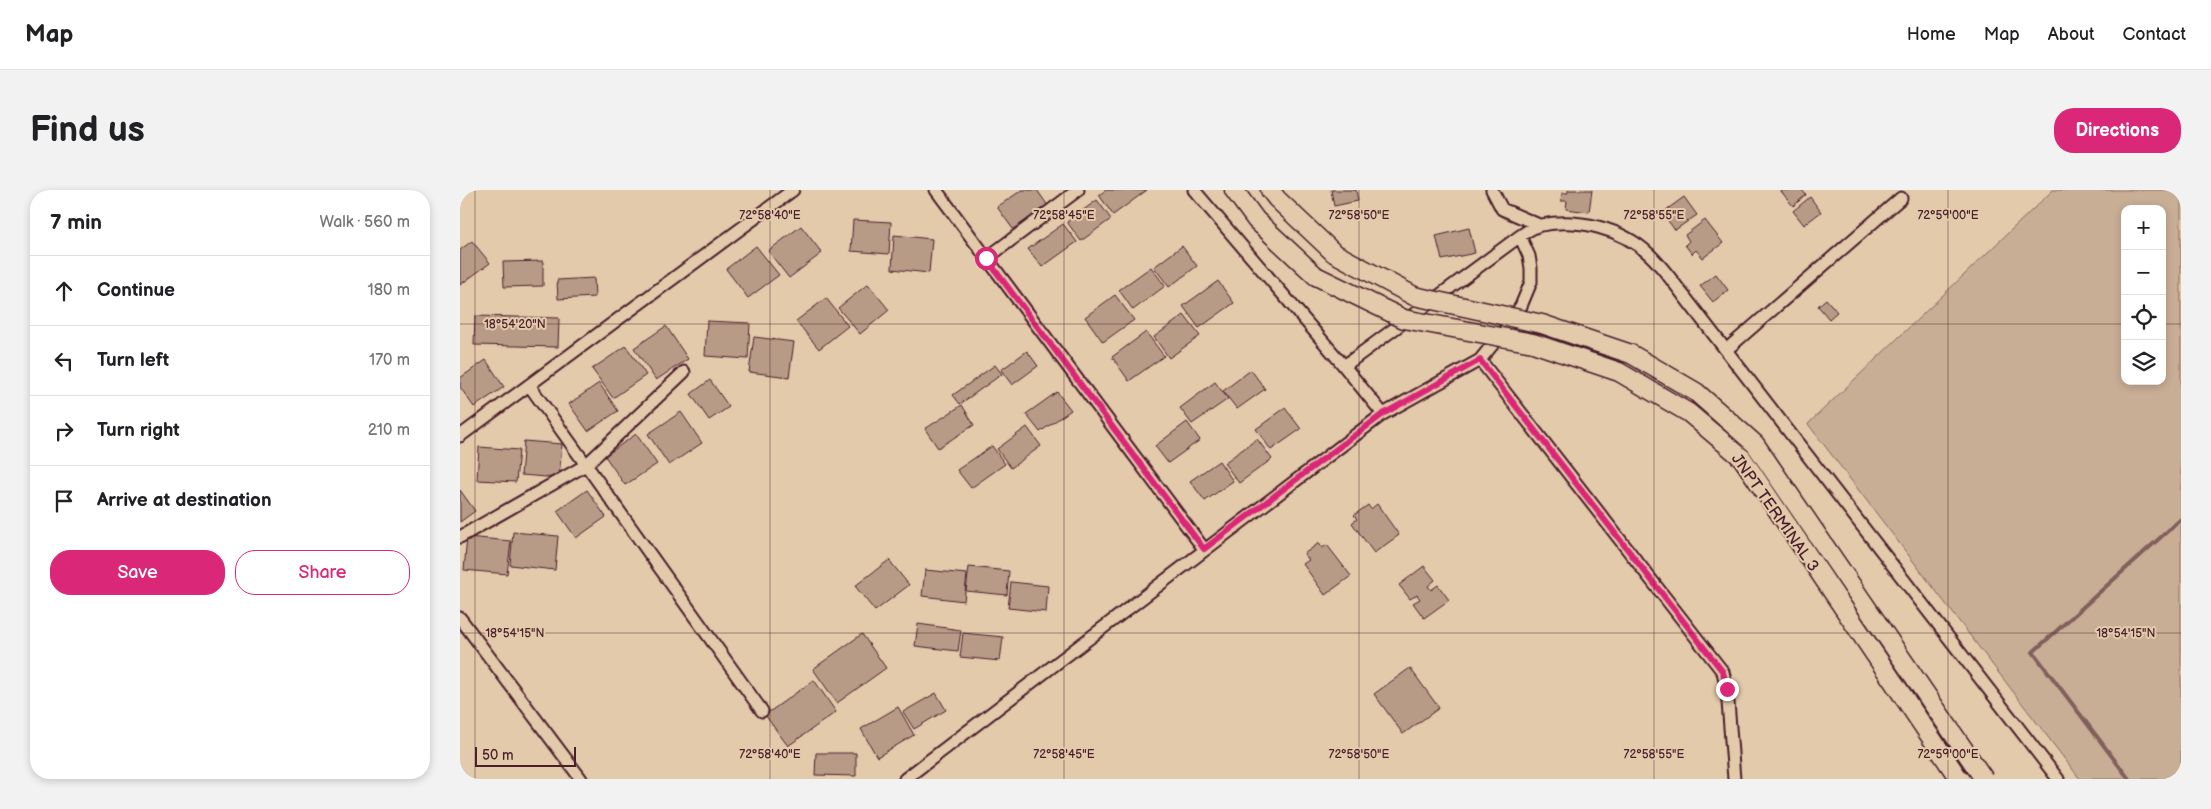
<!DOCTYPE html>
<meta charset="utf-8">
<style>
:root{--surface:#fff;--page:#f2f2f2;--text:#202124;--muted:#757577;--line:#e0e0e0;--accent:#db2777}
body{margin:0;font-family:"Balsamiq Sans",sans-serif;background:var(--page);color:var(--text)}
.controls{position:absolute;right:15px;top:15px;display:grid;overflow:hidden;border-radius:10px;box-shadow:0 2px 8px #0003}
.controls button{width:45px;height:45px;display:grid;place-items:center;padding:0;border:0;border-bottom:1px solid var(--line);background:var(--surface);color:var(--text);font:25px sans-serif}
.scale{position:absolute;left:15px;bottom:12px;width:101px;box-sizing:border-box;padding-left:5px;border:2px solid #4a1f2b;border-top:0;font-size:14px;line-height:18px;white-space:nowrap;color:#4a1f2b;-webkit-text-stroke:4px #e2caab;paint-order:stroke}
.stop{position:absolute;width:15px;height:15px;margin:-11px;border:4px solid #db2777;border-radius:50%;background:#fff}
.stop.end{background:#db2777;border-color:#fff;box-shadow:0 1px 5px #0008}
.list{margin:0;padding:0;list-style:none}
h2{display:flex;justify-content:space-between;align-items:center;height:65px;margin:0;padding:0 20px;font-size:21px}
h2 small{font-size:16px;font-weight:400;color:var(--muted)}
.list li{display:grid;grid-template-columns:32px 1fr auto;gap:15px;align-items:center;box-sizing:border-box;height:70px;padding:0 20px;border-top:1px solid var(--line)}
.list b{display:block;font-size:19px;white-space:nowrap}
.list em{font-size:16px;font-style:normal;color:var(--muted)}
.actions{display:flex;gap:10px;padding:15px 20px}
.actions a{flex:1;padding:11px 0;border:1px solid var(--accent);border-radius:20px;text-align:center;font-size:18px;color:var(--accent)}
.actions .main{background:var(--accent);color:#fff}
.icon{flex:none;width:28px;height:28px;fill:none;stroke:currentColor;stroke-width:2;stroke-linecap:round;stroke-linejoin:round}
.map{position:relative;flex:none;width:1721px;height:589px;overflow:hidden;border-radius:20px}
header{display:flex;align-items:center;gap:30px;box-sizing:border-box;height:70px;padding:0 25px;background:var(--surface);border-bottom:1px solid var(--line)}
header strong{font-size:24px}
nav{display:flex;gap:28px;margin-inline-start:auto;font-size:18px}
.intro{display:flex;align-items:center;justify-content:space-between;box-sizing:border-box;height:120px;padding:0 30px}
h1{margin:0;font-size:35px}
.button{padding:12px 22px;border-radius:20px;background:var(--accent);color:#fff;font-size:18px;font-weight:700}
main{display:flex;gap:30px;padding:0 30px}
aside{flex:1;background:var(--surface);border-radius:20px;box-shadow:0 2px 8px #0003}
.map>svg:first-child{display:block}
.green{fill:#c9ae96;stroke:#8a6660;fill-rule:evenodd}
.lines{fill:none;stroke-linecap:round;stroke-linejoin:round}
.stream{stroke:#825f5b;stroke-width:4}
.building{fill:#b89b87;stroke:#4a1f2b}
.minor-casing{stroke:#4a1f2b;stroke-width:15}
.primary-casing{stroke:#4a1f2b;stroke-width:21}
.minor{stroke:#e2caab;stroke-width:11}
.primary{stroke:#e2caab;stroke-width:18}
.primary-bridge-casing{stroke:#4a1f2b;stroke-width:21;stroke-linecap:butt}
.primary-bridge{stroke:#e2caab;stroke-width:18}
.route{stroke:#db2777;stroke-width:6}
.ticks{fill:none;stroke:#4a1f2b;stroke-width:1;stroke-opacity:0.45}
.labels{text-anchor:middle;stroke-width:4;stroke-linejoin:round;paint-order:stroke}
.street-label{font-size:16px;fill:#4a1f2b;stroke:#e2caab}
.ticks-label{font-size:12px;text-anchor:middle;fill:#4a1f2b;stroke:#e2caab;stroke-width:4;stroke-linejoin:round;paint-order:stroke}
</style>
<header>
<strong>Map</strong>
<nav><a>Home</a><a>Map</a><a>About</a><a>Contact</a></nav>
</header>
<div class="intro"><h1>Find us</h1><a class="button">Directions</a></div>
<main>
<aside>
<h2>7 min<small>Walk · 560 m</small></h2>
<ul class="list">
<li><svg class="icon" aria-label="ahead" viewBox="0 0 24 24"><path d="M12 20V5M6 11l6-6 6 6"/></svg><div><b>Continue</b></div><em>180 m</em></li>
<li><svg class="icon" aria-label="left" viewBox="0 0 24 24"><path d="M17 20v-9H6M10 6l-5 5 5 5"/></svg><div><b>Turn left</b></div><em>170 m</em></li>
<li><svg class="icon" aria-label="right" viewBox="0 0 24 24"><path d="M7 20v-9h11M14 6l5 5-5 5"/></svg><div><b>Turn right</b></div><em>210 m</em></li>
<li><svg class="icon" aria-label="arrive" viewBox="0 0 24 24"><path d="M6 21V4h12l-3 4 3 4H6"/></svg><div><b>Arrive at destination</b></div></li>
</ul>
<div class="actions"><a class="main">Save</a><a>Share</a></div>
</aside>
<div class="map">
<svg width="1721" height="589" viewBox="0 0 1721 589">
<rect width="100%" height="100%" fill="#e2caab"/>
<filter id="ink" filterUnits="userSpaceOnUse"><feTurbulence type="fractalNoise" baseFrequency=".02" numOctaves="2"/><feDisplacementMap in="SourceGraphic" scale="10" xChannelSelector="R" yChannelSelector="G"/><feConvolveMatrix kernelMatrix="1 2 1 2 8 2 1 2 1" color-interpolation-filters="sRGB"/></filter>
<g filter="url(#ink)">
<path class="green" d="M1593,0H1721V589H1620L1348,234ZM1665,19H1702V191H1665Z"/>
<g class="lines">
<path class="stream" d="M1669,589L1573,462L1721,329"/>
</g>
<path class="building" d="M562,0H577L588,16L553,39L537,17Z
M646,0H687L653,25L639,5Z
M871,0H896L898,11L874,16Z
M1108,0H1132L1129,22L1106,19L1107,11H1101L1102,3H1108Z
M1320,0H1342L1346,5L1333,16Z
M1224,7L1237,25L1215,40L1202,23Z
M1350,7L1361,22L1344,35L1333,21Z
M637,10L651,29L621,51L607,32Z
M393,30L431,32L429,64L391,61Z
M1245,30L1263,53L1243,68L1236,60L1232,64L1225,55L1229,51L1225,45Z
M603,34L617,52L582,77L568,59Z
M341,36L362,63L329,88L308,61Z
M1009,38L1015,63L982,70L976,46Z
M434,45L472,49L469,83L432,79Z
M12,51L30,73L0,95V60Z
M296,56L319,85L288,108L266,79Z
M722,56L737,76L709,97L694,77Z
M83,71V96L44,97L43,72Z
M691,77L705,96L673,120L659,100Z
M1256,84L1268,100L1253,112L1240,96Z
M134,88L135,107L98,109L97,90Z
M758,91L774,113L739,138L723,116Z
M408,94L429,120L400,144L378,118Z
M655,105L674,130L643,152L625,127Z
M366,108L388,136L359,159L336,131Z
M1366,109L1377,122L1369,129L1358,116Z
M724,125L740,146L709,168L694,147Z
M15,126L99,128L98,157L14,155Z
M247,131L290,133L288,169L245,166Z
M206,136L228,169L196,190L174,158Z
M686,142L704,166L669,191L652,167Z
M294,147L334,152L329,187L289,182Z
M166,156L186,185L153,208L132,179Z
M567,161L578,176L552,195L541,180Z
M26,170L44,197L14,217L0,197V188Z
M535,175L542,184L500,214L493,205Z
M791,180L805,199L777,219L763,201Z
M250,190L269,217L249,230L231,204Z
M755,192L768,209L732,234L720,218Z
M139,193L158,221L128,241L109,214Z
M597,202L611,220L580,242L566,224Z
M502,215L514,235L478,258L465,239Z
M825,218L841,239L811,260L796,239Z
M221,222L242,253L209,275L188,244Z
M727,232L740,250L708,273L695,256Z
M567,237L581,256L551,278L537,259Z
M176,244L197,274L165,295L145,266Z
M797,249L812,269L779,293L764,273Z
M64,251L102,254L99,288L61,285Z
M532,256L545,274L511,298L497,280Z
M19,257L59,260L56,292L17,290Z
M759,271L773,291L745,311L730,291Z
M0,300L15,321L0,332Z
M127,300L146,327L116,348L97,321Z
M917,314L939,345L914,363L892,333L897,329L894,325L908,315L911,319Z
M53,342L98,346L95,380L50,375Z
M7,347L51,351L47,384L4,380Z
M859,353L862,358L867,355L891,386L865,405L843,374L849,370L844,364Z
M429,370L449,395L415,421L395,396Z
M964,376L975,390L968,396L971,400L978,395L989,410L964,428L953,413L960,409L957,405L950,409L939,395Z
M509,377L549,381L547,405L506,401Z
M465,380L507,384L504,411L462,406Z
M551,392L588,396L586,422L548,418Z
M458,434L501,440L498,461L455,456Z
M503,443L543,447L540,471L500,467Z
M402,444L426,478L377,513L353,479Z
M950,478L979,518L943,544L914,504Z
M354,490L376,522L328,556L305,525Z
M476,503L486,520L454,539L443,522Z
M438,517L454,545L417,567L401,539Z
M356,563H396V586L355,585Z"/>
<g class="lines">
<g class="minor-casing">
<path id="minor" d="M476,0L744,359
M734,0L884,176L1060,46C1066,42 1074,36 1081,35C1118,28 1161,38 1189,64C1202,76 1213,92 1224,106L1598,589
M1032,0L1042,19L1079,35
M527,68L618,0
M1266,160L1441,8
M1020,170L1263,482L1267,499L1274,589
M69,195L302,521
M923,224L1020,170L1046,138L1061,116L1071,92V78L1069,66L1060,46
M0,246L333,0
M0,347L126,275L224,182
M0,428L121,589
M445,589L923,224L884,176"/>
</g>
<g class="primary-casing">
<path id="primary" d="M774,0L796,30L856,86
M810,0L817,9L874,63"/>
</g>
<use href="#minor" class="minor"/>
<use href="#primary" class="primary"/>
<g class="primary-bridge-casing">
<path id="primary-bridge" d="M874,63L954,106L1082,134L1171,164L1236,202L1295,254L1524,589
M856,86L944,129L1073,153L1159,182L1229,223L1282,268L1499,589"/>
</g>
<use href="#primary-bridge" class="primary-bridge"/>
</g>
</g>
<g class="lines" filter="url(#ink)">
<path class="route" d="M526,68L744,359L923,224L1020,170L1263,482L1267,499"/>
</g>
<path class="ticks" d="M15,0V589M310,0V589M604,0V589M899,0V589M1194,0V589M1488,0V589M0,134H1665M1702,134H1721M0,443H1721"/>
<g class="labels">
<g class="street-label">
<text transform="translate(1316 322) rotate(55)" y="6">JNPT TERMINAL 3</text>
</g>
</g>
<g class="ticks-label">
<text x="310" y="29">72°58'40"E</text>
<text x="604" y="29">72°58'45"E</text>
<text x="899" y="29">72°58'50"E</text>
<text x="1194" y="29">72°58'55"E</text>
<text x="1488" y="29">72°59'00"E</text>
<text x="55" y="138">18°54'20"N</text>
<text x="55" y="447">18°54'15"N</text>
<text x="1666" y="447">18°54'15"N</text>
<text x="310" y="568">72°58'40"E</text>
<text x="604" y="568">72°58'45"E</text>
<text x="899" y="568">72°58'50"E</text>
<text x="1194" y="568">72°58'55"E</text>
<text x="1488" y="568">72°59'00"E</text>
</g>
</svg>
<div class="controls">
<button>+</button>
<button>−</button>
<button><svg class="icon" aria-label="locate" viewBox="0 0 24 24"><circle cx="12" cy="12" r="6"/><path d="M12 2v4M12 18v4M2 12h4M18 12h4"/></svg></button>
<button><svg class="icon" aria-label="layers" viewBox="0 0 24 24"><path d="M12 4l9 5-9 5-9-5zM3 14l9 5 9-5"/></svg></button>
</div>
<div class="scale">50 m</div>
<div class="stop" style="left:526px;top:68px"></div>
<div class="stop end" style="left:1267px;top:499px"></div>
</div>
</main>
